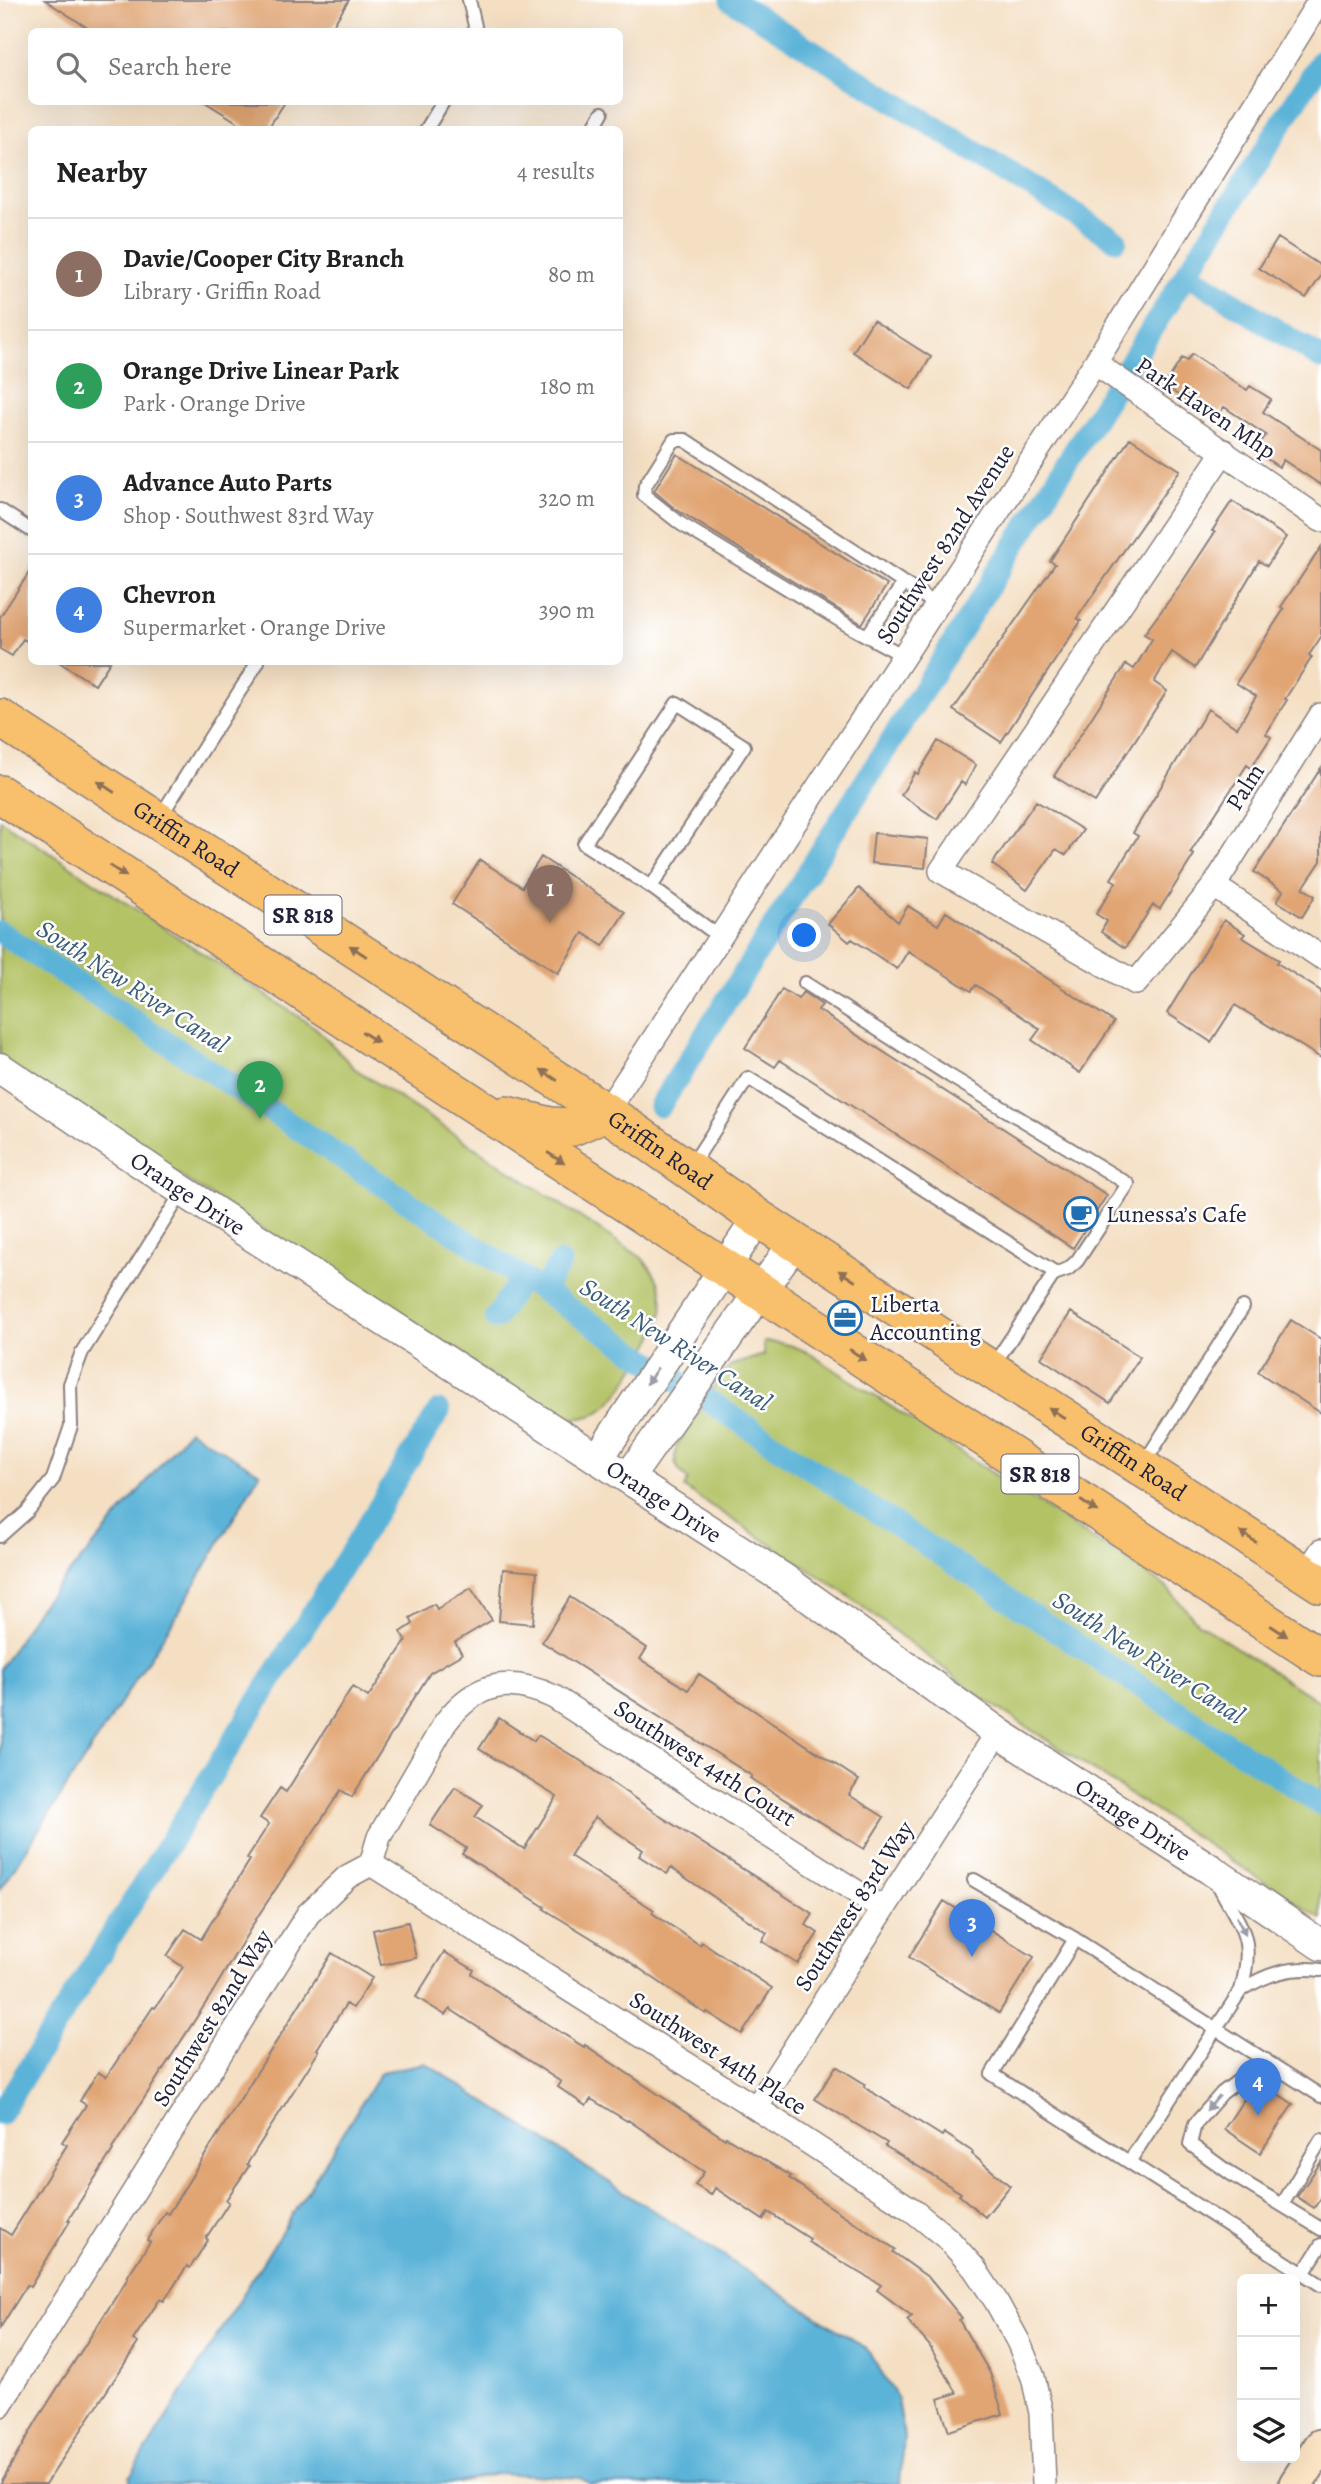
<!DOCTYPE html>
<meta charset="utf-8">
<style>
:root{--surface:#fff;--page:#f6f6f6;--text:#222;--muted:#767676;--line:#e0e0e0;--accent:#ea580c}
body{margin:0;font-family:Alegreya,serif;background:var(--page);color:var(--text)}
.controls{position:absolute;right:21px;bottom:21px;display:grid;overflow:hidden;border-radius:10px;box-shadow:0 7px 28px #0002}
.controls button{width:63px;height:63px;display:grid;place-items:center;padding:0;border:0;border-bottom:2px solid var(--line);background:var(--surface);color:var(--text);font:35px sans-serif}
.you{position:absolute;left:805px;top:936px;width:24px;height:24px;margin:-18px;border:5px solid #fff;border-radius:50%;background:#1a73e8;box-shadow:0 0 0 10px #1a73e833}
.badge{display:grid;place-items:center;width:46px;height:46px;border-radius:50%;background:var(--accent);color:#fff;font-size:23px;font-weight:700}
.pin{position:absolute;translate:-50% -58px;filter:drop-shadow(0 2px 4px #0008)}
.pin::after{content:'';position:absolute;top:37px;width:24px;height:21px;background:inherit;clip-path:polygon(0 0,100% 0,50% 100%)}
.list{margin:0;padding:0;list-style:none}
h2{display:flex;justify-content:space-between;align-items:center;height:91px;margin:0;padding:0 28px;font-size:30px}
h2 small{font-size:23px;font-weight:400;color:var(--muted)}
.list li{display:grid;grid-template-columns:46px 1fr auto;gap:21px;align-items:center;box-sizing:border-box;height:112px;padding:0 28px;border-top:2px solid var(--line)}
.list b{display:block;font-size:26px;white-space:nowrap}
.list p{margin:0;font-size:23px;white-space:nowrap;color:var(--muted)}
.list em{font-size:23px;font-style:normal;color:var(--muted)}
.icon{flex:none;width:38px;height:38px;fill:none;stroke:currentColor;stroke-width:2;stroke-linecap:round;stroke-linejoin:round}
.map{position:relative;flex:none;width:1321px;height:2484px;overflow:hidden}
.search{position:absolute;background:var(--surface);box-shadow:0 7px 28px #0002;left:28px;top:28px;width:595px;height:77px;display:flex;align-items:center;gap:18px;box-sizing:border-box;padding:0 24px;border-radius:10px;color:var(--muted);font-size:26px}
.panel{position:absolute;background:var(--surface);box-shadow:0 7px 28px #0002;left:28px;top:126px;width:595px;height:539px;border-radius:10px}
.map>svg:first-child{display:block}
.green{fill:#b3c265;stroke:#6a7250;stroke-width:2}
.water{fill:#5bb3d8;stroke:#3e6a8a;stroke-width:2}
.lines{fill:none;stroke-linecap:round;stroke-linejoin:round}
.canal{stroke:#5bb3d8;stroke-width:23}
.building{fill:#e1a573}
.service-casing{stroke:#8b807f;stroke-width:16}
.minor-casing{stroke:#8b807f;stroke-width:26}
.tertiary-casing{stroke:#8b807f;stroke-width:33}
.secondary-casing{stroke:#8b807f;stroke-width:37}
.primary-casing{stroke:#8b807f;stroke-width:40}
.service{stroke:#fff;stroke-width:12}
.minor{stroke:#fff;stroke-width:23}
.tertiary{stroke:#fff;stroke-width:30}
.secondary{stroke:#fce5c4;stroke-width:33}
.primary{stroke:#f8bf6c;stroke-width:37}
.oneway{fill:#8d7054}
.oneway2{fill:#9c9ca7}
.labels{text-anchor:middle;stroke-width:5;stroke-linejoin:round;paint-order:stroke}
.shield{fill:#fff;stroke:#646476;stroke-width:2}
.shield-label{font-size:23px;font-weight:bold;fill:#22223b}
.street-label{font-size:24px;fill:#22223b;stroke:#fff}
.poi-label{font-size:24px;fill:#22223b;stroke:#fff;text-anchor:start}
.water-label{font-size:26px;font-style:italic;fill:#395c7a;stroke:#fff}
</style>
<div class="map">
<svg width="1321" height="2484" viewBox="0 0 1321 2484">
<rect width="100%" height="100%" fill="#fff"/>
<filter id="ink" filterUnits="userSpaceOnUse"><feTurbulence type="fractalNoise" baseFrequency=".0143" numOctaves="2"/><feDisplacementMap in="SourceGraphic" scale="14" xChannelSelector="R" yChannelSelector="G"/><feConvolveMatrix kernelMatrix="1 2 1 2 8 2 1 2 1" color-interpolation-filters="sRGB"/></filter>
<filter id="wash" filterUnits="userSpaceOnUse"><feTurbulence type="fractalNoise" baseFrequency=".00686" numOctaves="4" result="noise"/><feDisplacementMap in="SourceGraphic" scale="28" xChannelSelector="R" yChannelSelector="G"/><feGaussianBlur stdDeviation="1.57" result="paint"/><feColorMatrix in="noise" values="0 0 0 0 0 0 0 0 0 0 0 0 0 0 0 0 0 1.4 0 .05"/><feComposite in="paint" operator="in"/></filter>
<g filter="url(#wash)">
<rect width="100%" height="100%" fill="#f4dfc3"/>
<path class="green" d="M0,820L316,1028L354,1068L642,1258C678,1297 661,1327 637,1365C614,1402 597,1431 548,1413L0,1060Z
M764,1342C781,1341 794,1345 809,1353L1165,1586L1197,1622L1321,1703V1919L981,1697L842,1591L684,1488L688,1480C675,1468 672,1460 678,1443L722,1374L732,1365L764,1355Z"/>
<path class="water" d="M189,1430L260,1473L174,1620L0,1890V1669L37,1610L99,1539Z
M425,2063L867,2349L898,2399L904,2437L900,2484H590L580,2478L496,2473L449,2484H130V2476L381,2072Z"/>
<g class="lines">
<path class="canal" d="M731,0L1116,240
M1188,274L1321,358
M0,932L1203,1728L1321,1804
M660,1106L1321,61
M542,1291L560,1263
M496,1318L522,1277
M0,2114L439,1411"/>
</g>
<g id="blocks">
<path class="building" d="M45,0H349L329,32H94Z
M205,102H285L267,130H250Z
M1278,238L1321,266V276L1306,298L1259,268Z
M873,320L931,357L911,389L853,352Z
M1192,354L1247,390L1250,386L1271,399L1263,412L1321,450V485L1283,460L1279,467L1255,451L1266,435L1224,407L1216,419L1164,386L1182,358L1187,361Z
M1130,438L1180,470L1077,618L1081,621L1001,742L953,710L1055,564L1050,561Z
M677,454L887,585L862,624L674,508L654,491Z
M1232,501L1286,537L1267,566L1259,561L1195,668L1172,652L1154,682L1167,691L1095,802L1054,776L1126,664L1134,669L1152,639L1144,634L1177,590L1215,532L1212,531Z
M1321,547V637L1309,655L1312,657L1285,699L1287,700L1266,734L1271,737L1251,768L1247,765L1190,853L1194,855L1160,909L1153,905L1125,948L1101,932L1107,921L1096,914L1116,882L1111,879L1138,836L1133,833L1208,709L1237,728L1256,696L1236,683L1284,609L1281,607Z
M32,568V644L23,639L12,656L0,649V617Z
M59,662H110L95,685Z
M938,741L976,765L965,785L961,782L937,819L901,795L915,772L918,774Z
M1321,768V861L1303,888L1315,896L1302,917L1277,901L1283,891L1254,872Z
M1036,801L1083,830L1066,855L1056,849L1027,890L992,864Z
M874,833L928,839L925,868L871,863Z
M541,857L625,912L603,946L583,933L558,973L452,904L480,860L522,887Z
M859,888L898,922L908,906L938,925L946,912L1114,1022L1080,1073L1032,1040L1040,1029L976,985L971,991L908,951L897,969L852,939L849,942L828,924Z
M1224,920L1245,934L1242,937L1279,960L1277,963L1321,991V1058L1235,1005L1211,1042L1167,1013Z
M782,989L798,999L803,992L822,1005L818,1010L1107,1195L1073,1248L780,1060L775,1067L745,1048Z
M1071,1312L1140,1357L1110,1403L1041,1358Z
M1291,1320L1321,1339V1413L1258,1372Z
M503,1569L537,1572L533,1624L499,1621Z
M471,1588L492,1620L455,1642L462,1654L430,1673L352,1797L341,1790L258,1916L211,1995L112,2148L113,2150L68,2220L70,2221L30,2287L27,2285L0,2328V2228L11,2235L67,2145L62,2142L86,2105L80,2101L98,2072L106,2077L153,2007L155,2008L183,1967L167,1956L185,1929L201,1939L250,1860L247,1858L269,1824L260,1818L280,1788L286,1792L352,1687L368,1697L406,1641L401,1632L413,1624L410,1618L434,1604L437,1609Z
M570,1597L647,1648L640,1659L688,1690L699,1674L859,1780L849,1795L884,1817L864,1849L750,1778L752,1776L542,1642Z
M499,1718L534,1741L538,1735L581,1761L663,1818L813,1914L806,1925L818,1933L798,1964L762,1941L767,1933L671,1868L667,1874L639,1856L643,1850L595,1817L570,1856L654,1910L652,1913L700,1945L702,1942L772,1988L742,2034L707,2012L706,2014L624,1958L544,1909L545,1907L462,1854L466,1848L430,1825L455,1787L483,1805L475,1817L524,1849L557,1797L479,1749Z
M944,1901L1034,1957L999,2013L909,1957Z
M408,1922L416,1958L381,1965L373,1930Z
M444,1952L474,1970L472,1974L510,2000L584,2047L585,2045L725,2139L726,2137L791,2176L789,2178L825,2203L895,2249L893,2252L929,2278L962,2318L959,2320L990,2373L1003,2414L949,2431L938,2399L957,2393L929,2345L907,2320L912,2316L877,2290L881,2285L808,2242L810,2239L768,2212L763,2220L715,2188L711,2195L695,2185L704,2172L628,2120L627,2121L591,2099L586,2106L558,2087L561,2082L450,2009L445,2015L416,1997Z
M332,1953L372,1978L353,2008L346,2004L317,2049L319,2051L247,2164L249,2166L226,2200L229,2202L206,2238L208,2240L190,2268L187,2266L164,2301L160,2299L133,2340L138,2343L46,2484H0L37,2420L128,2278L127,2277L150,2242L147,2240L165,2212L168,2214Z
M836,2066L865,2084L864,2087L942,2136L944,2133L973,2152L972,2154L1010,2186L985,2217L959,2195L961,2193L885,2146L887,2143L815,2099Z
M1257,2080L1293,2104L1260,2153L1224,2129Z
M1321,2162V2198L1314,2208L1297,2197Z"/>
</g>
</g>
<g filter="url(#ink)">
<use href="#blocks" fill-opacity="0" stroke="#8b807f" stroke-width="2"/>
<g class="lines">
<g class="service-casing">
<path id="service" d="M469,0L475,26L474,32
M426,130L443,102
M592,130L602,113
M0,510L32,531
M867,636L904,583
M904,656L854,629L681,524L644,495L645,486L674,440H685L937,605
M160,817L258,662
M651,887L744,746L677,703L584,844L651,887L720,937
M805,983L950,1076L1128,1184L1077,1261L1068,1269L1054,1274L992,1367
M690,1168L748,1078L1056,1273
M1143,1465L1243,1307
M0,1536L27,1512L53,1479L71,1426L70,1384L82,1352L183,1191
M974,1880L1075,1939
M1217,1882C1240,1928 1256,1935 1241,1990L1129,2162L1321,2285
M1241,1990C1267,1974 1290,1966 1321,1970
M1266,2060L1222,2093L1195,2124L1190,2144L1231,2174L1321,2229
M1129,2162L992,2074L1075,1939L1321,2096
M1282,2205L1321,2140
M1303,2274L1321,2245"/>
</g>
<g class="minor-casing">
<path id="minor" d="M1095,363L1321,520
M1224,451L941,871L1136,983L1214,886L1321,715
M1214,886L1321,957
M606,1112L1095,363L1320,0
M1306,1574L1321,1551
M371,1864L756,2108L911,2209L948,2239L974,2268L996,2301L1018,2341L1033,2377L1041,2413L1044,2484
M756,2108L965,1782L993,1740L1000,1734
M0,2405L308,1914L347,1877L371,1864L379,1837L445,1723C476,1682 509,1676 554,1697L883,1909"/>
</g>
<g class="tertiary-casing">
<g id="tertiary">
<path id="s1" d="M0,1068L183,1191L781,1577L1000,1734L1210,1869L1321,1945"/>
<path d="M599,1457L758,1218"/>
<path d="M629,1477L795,1242"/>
</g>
</g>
<g class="secondary-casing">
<path id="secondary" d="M1296,2484L1321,2446"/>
</g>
<g class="primary-casing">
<g id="primary">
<path id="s2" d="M0,718L606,1112L758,1218L1321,1584"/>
<path d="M0,794L1321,1658"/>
<path d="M506,1115L550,1126L572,1127L606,1112"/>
</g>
</g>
<use href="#service" class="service"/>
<use href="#minor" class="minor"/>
<use href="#tertiary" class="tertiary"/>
<use href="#secondary" class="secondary"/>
<use href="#primary" class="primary"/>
</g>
<defs><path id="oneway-solid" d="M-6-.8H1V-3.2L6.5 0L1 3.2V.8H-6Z" transform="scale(1.75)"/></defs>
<g class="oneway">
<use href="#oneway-solid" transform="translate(106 787) rotate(-147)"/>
<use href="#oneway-solid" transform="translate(118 871) rotate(33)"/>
<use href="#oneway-solid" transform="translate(358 951) rotate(-147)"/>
<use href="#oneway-solid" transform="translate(370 1037) rotate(33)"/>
<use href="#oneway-solid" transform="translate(549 1075) rotate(-147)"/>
<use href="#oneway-solid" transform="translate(556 1158) rotate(33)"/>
<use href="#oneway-solid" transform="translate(847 1276) rotate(-147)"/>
<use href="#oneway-solid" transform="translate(858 1355) rotate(33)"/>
<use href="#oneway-solid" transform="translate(1057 1413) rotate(-147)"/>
<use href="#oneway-solid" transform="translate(1089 1506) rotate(33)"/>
<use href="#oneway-solid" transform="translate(1248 1537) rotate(-147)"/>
<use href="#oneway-solid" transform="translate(1279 1631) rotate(33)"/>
</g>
<g class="oneway2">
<use href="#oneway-solid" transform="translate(652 1376) rotate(123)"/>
<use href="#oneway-solid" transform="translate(1241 1926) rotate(64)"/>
<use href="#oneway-solid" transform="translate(1213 2103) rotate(131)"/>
</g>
</g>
<defs>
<g id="cafe-ring" transform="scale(1.75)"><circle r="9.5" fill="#fff" stroke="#1f6fb2" stroke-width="1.5"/><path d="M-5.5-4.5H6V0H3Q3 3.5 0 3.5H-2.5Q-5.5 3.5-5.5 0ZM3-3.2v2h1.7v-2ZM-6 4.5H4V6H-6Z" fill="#1f6fb2"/></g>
<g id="office-ring" transform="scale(1.75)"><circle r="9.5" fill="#fff" stroke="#1f6fb2" stroke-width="1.5"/><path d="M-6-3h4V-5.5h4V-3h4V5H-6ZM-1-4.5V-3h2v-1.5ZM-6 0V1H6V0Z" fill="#1f6fb2"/></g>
</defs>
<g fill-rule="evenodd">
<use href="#cafe-ring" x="1081" y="1214"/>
<use href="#office-ring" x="845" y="1318"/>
</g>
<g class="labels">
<g class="shield">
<rect x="264.5" y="895.5" width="77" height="39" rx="5"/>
<rect x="1001.5" y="1454.5" width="77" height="39" rx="5"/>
</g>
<g class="shield-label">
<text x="303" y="923">SR 818</text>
<text x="1040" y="1482">SR 818</text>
</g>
<g class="street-label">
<text transform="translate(1206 408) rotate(34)" y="8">Park Haven Mhp</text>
<text transform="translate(945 544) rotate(-57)" y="8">Southwest 82nd Avenue</text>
<text transform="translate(1245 787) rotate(-58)" y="8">Palm</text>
<text dy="8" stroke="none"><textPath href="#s2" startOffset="222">Griffin Road</textPath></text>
<text dy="8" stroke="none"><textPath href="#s2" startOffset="789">Griffin Road</textPath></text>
<text dy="8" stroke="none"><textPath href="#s1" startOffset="226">Orange Drive</textPath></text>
<text dy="8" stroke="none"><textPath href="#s2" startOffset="1356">Griffin Road</textPath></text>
<text dy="8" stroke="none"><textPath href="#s1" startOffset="793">Orange Drive</textPath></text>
<text transform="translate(705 1763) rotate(33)" y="8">Southwest 44th Court</text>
<text dy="8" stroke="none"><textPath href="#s1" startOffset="1360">Orange Drive</textPath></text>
<text transform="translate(854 1906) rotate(-57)" y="8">Southwest 83rd Way</text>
<text transform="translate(212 2018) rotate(-58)" y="8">Southwest 82nd Way</text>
<text transform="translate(718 2053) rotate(33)" y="8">Southwest 44th Place</text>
</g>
<g class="poi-label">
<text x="1106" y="1222">Lunessa’s Cafe</text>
<text x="870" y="1312">Liberta<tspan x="870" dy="28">Accounting</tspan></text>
</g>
<g class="water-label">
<text transform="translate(133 986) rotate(33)" y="9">South New River Canal</text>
<text transform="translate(676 1344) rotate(33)" y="9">South New River Canal</text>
<text transform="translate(1149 1657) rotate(33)" y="9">South New River Canal</text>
</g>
</g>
</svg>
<div class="controls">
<button>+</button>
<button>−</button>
<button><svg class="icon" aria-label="layers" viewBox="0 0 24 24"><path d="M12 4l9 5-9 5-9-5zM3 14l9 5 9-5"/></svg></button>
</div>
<div class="you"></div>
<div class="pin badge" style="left:550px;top:923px;background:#8d6e63">1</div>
<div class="pin badge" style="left:260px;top:1119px;background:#2e9e5b">2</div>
<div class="pin badge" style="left:972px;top:1957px;background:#3f7fe0">3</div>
<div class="pin badge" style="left:1258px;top:2116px;background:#3f7fe0">4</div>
<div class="search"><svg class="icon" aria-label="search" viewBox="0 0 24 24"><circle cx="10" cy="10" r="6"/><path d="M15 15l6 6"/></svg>Search here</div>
<section class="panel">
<h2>Nearby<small>4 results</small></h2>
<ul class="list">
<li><span class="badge" style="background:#8d6e63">1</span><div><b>Davie/Cooper City Branch</b><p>Library · Griffin Road</p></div><em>80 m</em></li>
<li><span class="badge" style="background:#2e9e5b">2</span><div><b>Orange Drive Linear Park</b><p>Park · Orange Drive</p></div><em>180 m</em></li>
<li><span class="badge" style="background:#3f7fe0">3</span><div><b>Advance Auto Parts</b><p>Shop · Southwest 83rd Way</p></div><em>320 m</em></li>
<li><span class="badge" style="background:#3f7fe0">4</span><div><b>Chevron</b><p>Supermarket · Orange Drive</p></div><em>390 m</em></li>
</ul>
</section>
</div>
